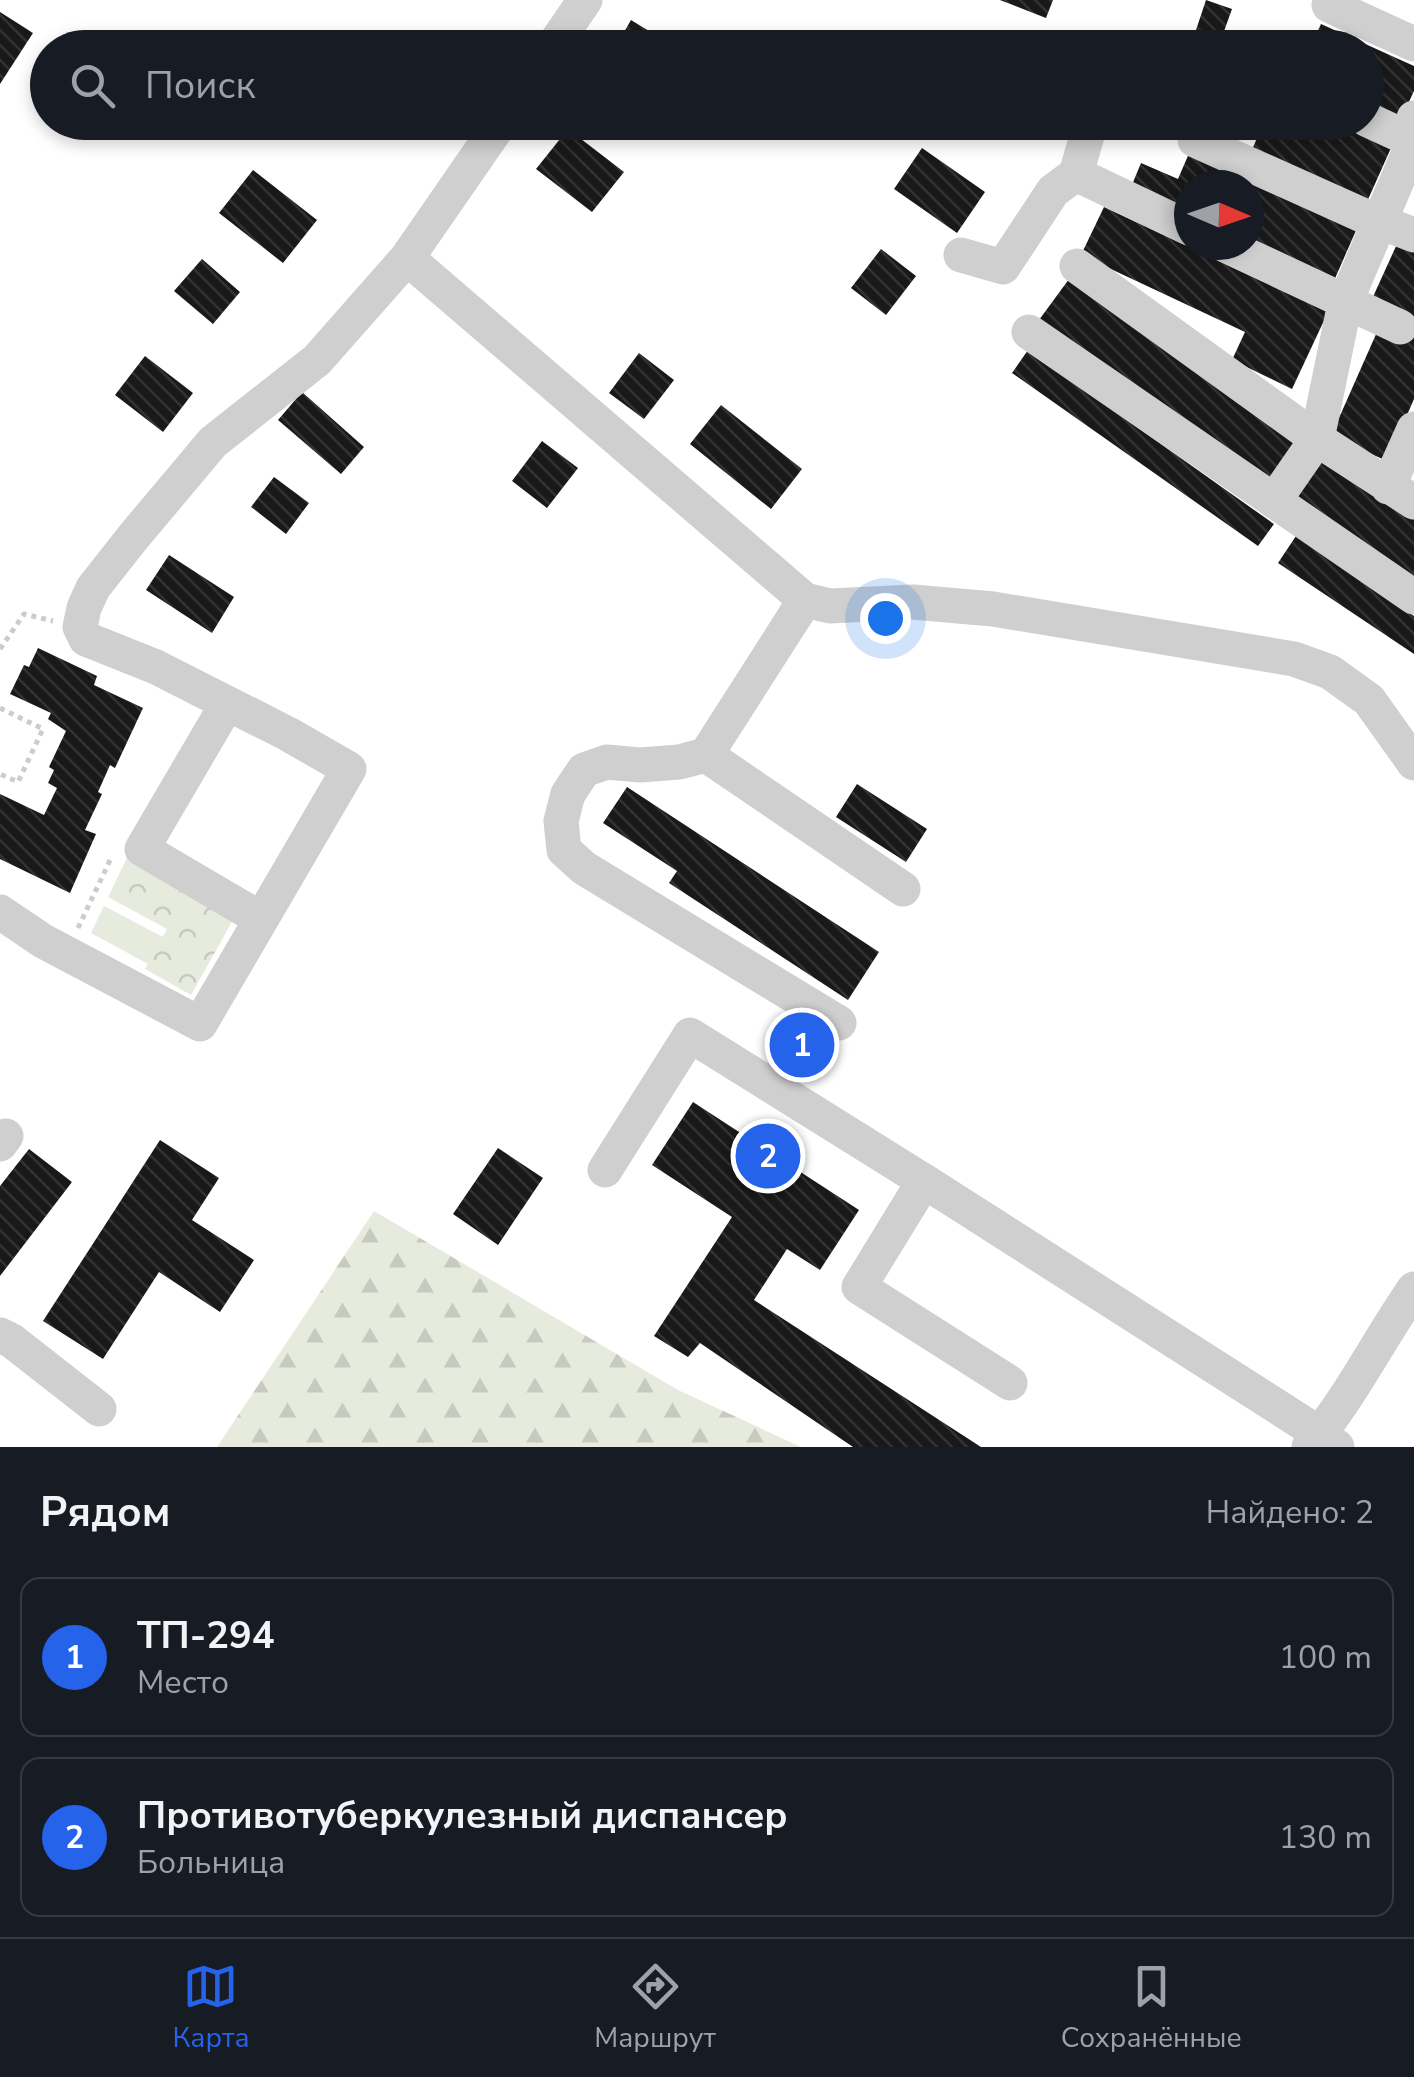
<!DOCTYPE html>
<html lang="ru">
<meta charset="utf-8">
<style>
:root{--surface:#171b24;--page:#242831;--text:#f1f3f6;--muted:#9ea1a6;--line:#363941;--accent:#2563eb}
body{margin:0;font-family:"Nunito Sans",sans-serif;background:var(--page);color:var(--text)}
.compass{position:absolute;left:1174px;top:170px;width:90px;height:90px;border-radius:50%;background:var(--surface);box-shadow:0 5px 15px #0003;rotate:92deg}
.you{position:absolute;left:885px;top:618px;width:35px;height:35px;margin:-25px;border:8px solid #fff;border-radius:50%;background:#1a73e8;box-shadow:0 0 0 15px #1a73e833}
.badge{display:grid;place-items:center;width:65px;height:65px;border-radius:50%;background:var(--accent);color:#fff;font-size:32px;font-weight:700}
.pin{position:absolute;translate:-50% -50%;border:5px solid #fff;box-shadow:0 2px 10px #0006}
.list{margin:0;padding:0;list-style:none}
h2{display:flex;justify-content:space-between;align-items:center;height:130px;margin:0;padding:0 40px;font-size:42px}
h2 small{font-size:32px;font-weight:400;color:var(--muted)}
.list li{display:grid;grid-template-columns:65px 1fr auto;gap:30px;align-items:center;box-sizing:border-box;height:160px;margin:0 20px 20px;padding:0 20px;border:2px solid var(--line);border-radius:20px}
.list b{display:block;font-size:38px;white-space:nowrap}
.list p{margin:0;font-size:32px;white-space:nowrap;color:var(--muted)}
.list em{font-size:32px;font-style:normal;color:var(--muted)}
.icon{flex:none;width:55px;height:55px;fill:none;stroke:currentColor;stroke-width:2;stroke-linecap:round;stroke-linejoin:round}
.map{position:relative;flex:none;width:1414px;height:1447px;overflow:hidden}
.search{position:absolute;background:var(--surface);box-shadow:0 5px 15px #0003;left:30px;right:30px;top:30px;height:110px;display:flex;align-items:center;gap:25px;box-sizing:border-box;padding:0 35px;border-radius:55px;color:var(--muted);font-size:38px}
.sheet{height:490px;background:var(--surface)}
nav{display:flex;justify-content:space-around;align-items:center;box-sizing:border-box;height:140px;border-top:2px solid var(--line);background:var(--surface);font-size:28px;color:var(--muted)}
nav a{display:grid;justify-items:center;gap:5px}
nav .on{color:var(--accent)}
.map>svg:first-child{display:block}
.forest{fill:url(#forest-firs)}
.park{fill:url(#park-crowns)}
.pitch{fill:#e7ebde}
.building{fill:url(#building-back-hatch)}
.lines{fill:none;stroke-linecap:round;stroke-linejoin:round}
.path{stroke:#ccc;stroke-width:5;stroke-dasharray:5 5;stroke-linecap:butt}
.minor{stroke:#cfcfcf;stroke-width:35}
</style>
<div class="map">
<svg width="1414" height="1447" viewBox="0 0 1414 1447">
<defs>
<pattern id="forest-firs" width="22" height="20" patternUnits="userSpaceOnUse" patternTransform="scale(2.5)"><rect width="22" height="20" fill="#e7ebde"/><path d="M5 1l3.5 6h-7zM16 11l3.5 6h-7z" fill="#c7cabf"/></pattern>
<pattern id="park-crowns" width="20" height="18" patternUnits="userSpaceOnUse" patternTransform="scale(2.5)"><rect width="20" height="18" fill="#e7ebde"/><path d="M2 6a3 3 0 1 1 6 0M12 15a3 3 0 1 1 6 0" fill="none" stroke="#c7cabf"/></pattern>
<pattern id="building-back-hatch" width="6" height="6" patternUnits="userSpaceOnUse" patternTransform="scale(2.5)"><rect width="6" height="6" fill="#191919"/><path d="M-1 5l2 2M0 0l6 6M5-1l2 2" fill="none" stroke="#323232"/></pattern>
</defs>
<rect width="100%" height="100%" fill="#fff"/>
<path class="forest" d="M374,1211L678,1390L801,1447H217Z"/>
<path class="park" d="M127,858L233,920L191,995L145,969L167,929L108,897Z"/>
<path class="pitch" d="M104,906L163,937L148,964L91,933Z"/>
<path class="building" d="M1000,0H1053L1046,18Z
M1206,0L1232,9L1218,48H1190Z
M0,12L33,33L0,84Z
M631,20L677,48H615Z
M1321,24L1414,66V91L1401,119L1366,103V48H1310Z
M1264,122H1335L1391,148L1366,204L1251,152Z
M568,129L624,172L592,212L536,169Z
M922,148L985,192L957,233L894,189Z
M1190,151L1358,226L1333,283L1249,246V185H1189V219L1129,192L1141,163L1178,179Z
M253,170L317,220L283,263L219,213Z
M1104,207L1328,312L1292,389L1232,360L1245,332L1081,255Z
M1397,244L1414,251V399L1387,461L1331,436L1377,332L1372,299Z
M881,249L916,276L886,315L851,288Z
M202,259L240,292L213,324L174,291Z
M1072,275L1302,441L1270,486L1039,320Z
M1028,350L1274,524L1258,546L1012,373Z
M639,353L674,380L644,419L609,393Z
M145,356L193,393L163,432L115,395Z
M302,392L364,447L341,474L278,420Z
M721,405L802,469L771,509L690,444Z
M542,441L578,468L547,508L512,481Z
M1322,453L1414,515V583L1291,500Z
M274,477L309,503L286,534L251,507Z
M1296,536L1414,616V654L1278,563Z
M169,555L234,597L212,633L146,590Z
M38,648L97,676L94,685L143,708L115,768L110,765L98,792L102,794L85,830L96,834L70,893L0,859V794L44,815L57,788L48,783L54,770L49,767L66,731L48,719L51,713L10,694L24,665L29,667Z
M857,784L927,829L906,862L836,817Z
M627,787L879,952L848,1000L669,883L677,871L603,823Z
M794,1024L824,1046L810,1066L780,1043Z
M693,1102L859,1210L820,1270L787,1249L754,1300L981,1447H853L700,1343L688,1357L654,1336L732,1217L652,1165Z
M160,1140L219,1178L192,1220L254,1260L220,1312L159,1272L103,1359L43,1321Z
M498,1148L543,1178L498,1245L453,1214Z
M29,1149L72,1182L0,1276V1186Z"/>
<g class="lines">
<path class="path" d="M0,649L24,614L53,621
M0,708L43,729L18,782L0,774
M78,928L112,856"/>
<path class="minor" d="M1329,5L1414,44
M552,48L585,0
M1366,119L1414,141
M1195,140L1362,215L1414,235
M1076,174L1189,228
M1225,245L1400,327
M961,255L1003,267L1053,191L1076,174L1091,122
M407,258L805,600L830,606L913,602L993,609L1294,659L1330,672L1369,700L1414,763
M1077,266L1317,439L1414,502
M1029,332L1414,597
M1388,487L1414,429
M1274,501L1317,439L1345,303L1408,155L1414,118
M805,600L706,755L679,762L640,765L607,762L584,770L568,794L561,821L564,850L584,868L839,1023
M227,704L142,849L261,919
M706,755L903,889
M0,912L43,941L200,1024L349,769L288,734L156,667L86,639L80,627L84,608L93,588L134,536L213,442L317,360L407,258L501,122
M0,1144L6,1136
M605,1170L690,1035L924,1181
M0,1335L12,1341L99,1409
M1010,1383L859,1287L924,1181L1320,1434L1337,1447
M1309,1447C1350,1398 1378,1341 1414,1289"/>
</g>
</svg>
<svg class="compass" viewBox="-18 -18 36 36"><path d="M0-13l5 13h-10z" fill="#e53935"/><path d="M0 13l5-13h-10z" fill="#9ea1a6"/></svg>
<div class="you"></div>
<div class="pin badge" style="left:802px;top:1045px">1</div>
<div class="pin badge" style="left:768px;top:1156px">2</div>
<div class="search"><svg class="icon" aria-label="search" viewBox="0 0 24 24"><circle cx="10" cy="10" r="6"/><path d="M15 15l6 6"/></svg>Поиск</div>
</div>
<section class="sheet">
<h2>Рядом<small>Найдено: 2</small></h2>
<ul class="list">
<li><span class="badge">1</span><div><b>ТП-294</b><p>Место</p></div><em>100 m</em></li>
<li><span class="badge">2</span><div><b>Противотуберкулезный диспансер</b><p>Больница</p></div><em>130 m</em></li>
</ul>
</section>
<nav>
<a class="on"><svg class="icon" aria-label="map" viewBox="0 0 24 24"><path d="M3 6l6-2 6 2 6-2v14l-6 2-6-2-6 2zM9 4v14M15 6v14"/></svg>Карта</a>
<a><svg class="icon" aria-label="directions" viewBox="0 0 24 24"><path d="M12 3l9 9-9 9-9-9zM9 14v-3h6M13 9l2 2-2 2"/></svg>Маршрут</a>
<a><svg class="icon" aria-label="saved" viewBox="0 0 24 24"><path d="M7 4h10v16l-5-4-5 4z"/></svg>Сохранённые</a>
</nav>
